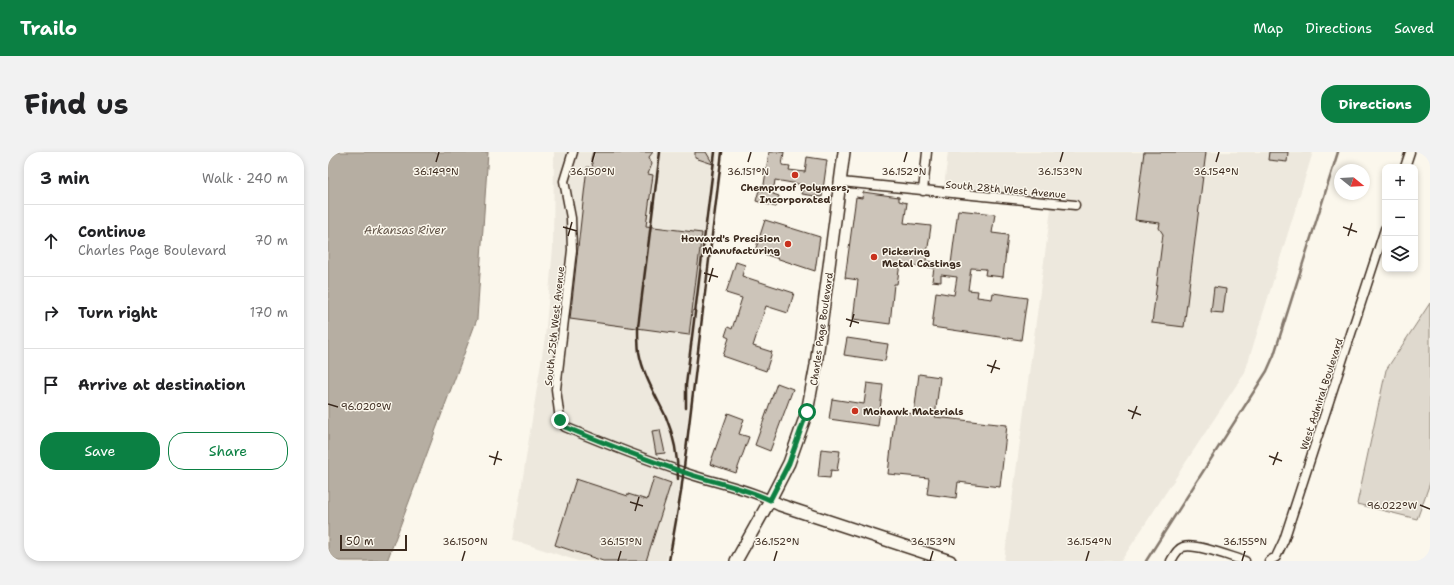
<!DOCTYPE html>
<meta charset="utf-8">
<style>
:root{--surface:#fff;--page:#f2f2f2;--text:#202124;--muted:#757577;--line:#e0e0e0;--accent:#0b8043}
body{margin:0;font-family:"Shantell Sans",sans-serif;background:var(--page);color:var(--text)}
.controls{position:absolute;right:12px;top:12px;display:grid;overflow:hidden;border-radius:8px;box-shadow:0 2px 6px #0003}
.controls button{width:36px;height:36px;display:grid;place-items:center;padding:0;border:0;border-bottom:1px solid var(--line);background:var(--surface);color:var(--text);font:20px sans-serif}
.compass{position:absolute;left:1006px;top:12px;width:36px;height:36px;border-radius:50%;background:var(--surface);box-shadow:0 2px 6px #0003;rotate:108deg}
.scale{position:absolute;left:12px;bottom:10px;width:67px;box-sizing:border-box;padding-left:4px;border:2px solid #3b2a1e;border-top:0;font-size:11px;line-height:14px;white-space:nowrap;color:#3b2a1e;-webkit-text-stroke:3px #fbf7ec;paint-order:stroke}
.stop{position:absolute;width:12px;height:12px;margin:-9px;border:3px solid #0b8043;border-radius:50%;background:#fff}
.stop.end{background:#0b8043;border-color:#fff;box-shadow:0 1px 4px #0008}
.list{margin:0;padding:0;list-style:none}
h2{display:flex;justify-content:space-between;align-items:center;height:52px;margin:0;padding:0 16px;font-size:17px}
h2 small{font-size:13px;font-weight:400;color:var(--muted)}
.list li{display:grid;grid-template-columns:26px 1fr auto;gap:12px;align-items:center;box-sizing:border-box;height:72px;padding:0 16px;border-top:1px solid var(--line)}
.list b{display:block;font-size:15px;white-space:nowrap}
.list p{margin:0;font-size:13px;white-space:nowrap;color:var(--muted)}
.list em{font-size:13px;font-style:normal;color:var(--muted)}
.actions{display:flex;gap:8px;padding:12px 16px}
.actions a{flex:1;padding:9px 0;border:1px solid var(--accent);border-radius:16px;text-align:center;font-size:14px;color:var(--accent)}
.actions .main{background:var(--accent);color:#fff}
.icon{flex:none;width:22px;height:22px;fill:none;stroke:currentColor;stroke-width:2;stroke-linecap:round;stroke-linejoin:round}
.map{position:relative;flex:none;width:1102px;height:409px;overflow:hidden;border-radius:16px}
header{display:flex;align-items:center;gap:24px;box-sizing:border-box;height:56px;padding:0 20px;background:var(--accent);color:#fff}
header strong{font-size:19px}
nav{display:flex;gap:22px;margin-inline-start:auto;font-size:14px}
.intro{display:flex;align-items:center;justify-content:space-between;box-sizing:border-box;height:96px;padding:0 24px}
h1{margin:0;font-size:28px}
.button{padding:10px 18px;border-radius:16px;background:var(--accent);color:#fff;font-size:14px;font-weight:700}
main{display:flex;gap:24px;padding:0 24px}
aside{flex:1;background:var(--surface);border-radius:16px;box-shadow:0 2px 6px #0003}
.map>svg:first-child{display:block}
.built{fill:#ede8dd}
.green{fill:#dfd9ce;stroke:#8d8276}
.water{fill:#b6aea2;stroke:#85796d}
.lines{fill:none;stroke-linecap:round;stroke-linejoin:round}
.stream{stroke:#85796d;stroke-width:2.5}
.building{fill:#ccc4b9;stroke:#3b2a1e}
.minor-casing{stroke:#3b2a1e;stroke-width:11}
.secondary-casing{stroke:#3b2a1e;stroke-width:14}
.minor{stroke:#fbf7ec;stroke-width:8}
.secondary{stroke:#fbf7ec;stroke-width:11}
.rail{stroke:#3b2a1e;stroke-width:2.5}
.route{stroke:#0b8043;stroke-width:5}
.ticks{fill:none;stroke:#3b2a1e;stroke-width:1.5}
.poi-dot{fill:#c8321e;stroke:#fbf7ec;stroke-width:1.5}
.labels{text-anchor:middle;stroke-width:3;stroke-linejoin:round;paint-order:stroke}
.poi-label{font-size:10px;font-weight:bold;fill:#3b2a1e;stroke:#fbf7ec;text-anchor:start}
.street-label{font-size:10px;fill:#3b2a1e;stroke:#fbf7ec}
.water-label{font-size:11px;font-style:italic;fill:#605246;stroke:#fbf7ec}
.ticks-label{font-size:10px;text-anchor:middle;fill:#3b2a1e;stroke:#fbf7ec;stroke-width:3;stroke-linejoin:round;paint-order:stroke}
</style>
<header>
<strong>Trailo</strong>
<nav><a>Map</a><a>Directions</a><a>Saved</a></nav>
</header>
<div class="intro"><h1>Find us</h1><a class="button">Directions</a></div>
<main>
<aside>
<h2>3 min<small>Walk · 240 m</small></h2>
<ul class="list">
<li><svg class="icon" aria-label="ahead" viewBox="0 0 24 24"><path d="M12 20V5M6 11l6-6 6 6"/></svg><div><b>Continue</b><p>Charles Page Boulevard</p></div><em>70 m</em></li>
<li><svg class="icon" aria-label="right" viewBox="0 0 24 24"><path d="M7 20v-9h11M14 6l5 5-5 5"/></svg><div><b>Turn right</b></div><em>170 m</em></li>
<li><svg class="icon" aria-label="arrive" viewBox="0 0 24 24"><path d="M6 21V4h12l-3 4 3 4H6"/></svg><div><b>Arrive at destination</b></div></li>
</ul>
<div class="actions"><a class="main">Save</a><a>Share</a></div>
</aside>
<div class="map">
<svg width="1102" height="409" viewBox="0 0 1102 409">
<rect width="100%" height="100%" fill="#fbf7ec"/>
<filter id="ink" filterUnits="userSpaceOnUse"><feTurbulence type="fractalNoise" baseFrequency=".025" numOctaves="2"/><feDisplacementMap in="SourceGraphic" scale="8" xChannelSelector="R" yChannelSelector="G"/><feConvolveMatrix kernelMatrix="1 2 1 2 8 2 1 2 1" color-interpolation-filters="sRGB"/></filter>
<g filter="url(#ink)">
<path class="built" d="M226,0H391L362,251L345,381L338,409H250L185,388L217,185L225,96Z
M620,0H985L917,220L793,409H676L723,57L615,45Z"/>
<path class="green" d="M1102,151V331L1089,367L1029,352L1058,218Z"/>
<path class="water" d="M0,0H160L149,167L59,409H0Z"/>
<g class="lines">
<path class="stream" d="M818,409L939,219L946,203L1010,0"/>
</g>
<path class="building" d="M265,0H325L321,5L324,12L320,22L325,23L318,74L374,81L361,183L242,167L259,15L265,16L263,7Z
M367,0H378L385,12L367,6Z
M441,0H456L454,13L462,14L461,18L477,20L479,5L499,8L494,45L474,42L476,33L447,28L445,42L451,44L448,55L428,49L431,38L435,39Z
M816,0H878L856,175L824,171L835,82L831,76L832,71L807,68Z
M941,0H960L959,10L940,8Z
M535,40L571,45V49L579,51L576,71L603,74L598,109L623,112L630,58L667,62L664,81L680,83L675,125L657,123L658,117L643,116L640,138L650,139L649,145L664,147L665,141L699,146L693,188L604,175L608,140L626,143L629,125L613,123V130L604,129L606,116L572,112L569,132H566L562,172L525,167L530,128L517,126L528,45L534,46Z
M437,68L492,85L487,119L427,99Z
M408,110L417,113L414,124L466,141L460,161L438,154L425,194L444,200L438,219L395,204L401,186L397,184L400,175L404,177L414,146L398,141Z
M886,135L898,137L895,161L883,160Z
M519,186L560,192L557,209L516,203Z
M591,222L612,225L607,265L679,273L672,335L630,330L628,346L599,342L601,326L560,322L567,260L586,262Z
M449,231L465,237L442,299L427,293Z
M539,231L555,233L550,274L501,267L504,247L536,252Z
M400,261L416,267L411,282L421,285L408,321L382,312Z
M332,278L337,301L328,302L324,279Z
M493,297L512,299L509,319L503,318L502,326L490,325Z
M326,325L343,331L318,409H275L227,393L248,327L300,344V342L319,348Z"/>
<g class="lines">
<g class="minor-casing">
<path id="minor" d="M245,0L236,29L243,66L244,98L228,237L232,268L237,275C278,292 319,308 361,322C388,331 417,336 442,348
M1077,15L1082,0
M513,30L747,53
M595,39L599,0
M843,409C846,404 849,397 855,395C869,391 903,405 917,409
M941,409L948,405L956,388L1057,77"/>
</g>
<g class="secondary-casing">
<path id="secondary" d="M442,348L452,353L622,409
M408,409L442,348L461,311L479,260L488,213L516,0"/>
</g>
<use href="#minor" class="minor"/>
<use href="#secondary" class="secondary"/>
<path class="rail" d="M332,0L310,175C310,183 310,192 311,200C315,223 328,244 338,265C346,284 350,307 350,327
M358,256V233L387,0
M341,409L353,340L394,0"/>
</g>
</g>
<g class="lines" filter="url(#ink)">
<path class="route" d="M232,268L237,275C278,292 319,308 361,322C388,331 417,336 442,348L461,311L479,260"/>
</g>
<path class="ticks" d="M108,10L111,0M264,10L267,0M420,10L423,0M576,10L579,0M732,10L735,0M888,10L891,0M235,75L249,79M1015,75L1029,80M240,84L244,70M1020,84L1024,71M376,121L390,125M381,130L385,116M518,167L531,171M522,175L526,162M659,213L672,217M663,221L668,208M0,252L10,255M800,258L813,263M804,267L809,254M161,304L174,308M941,304L954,309M166,313L170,299M945,313L950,300M302,350L315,354M1092,353L1102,357M307,359L311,345M134,409L137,399M290,409L293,399M446,409L449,399M602,409L605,399M758,409L761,399M914,409L917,399"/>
<g class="poi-dot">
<circle cx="467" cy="23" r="4"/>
<circle cx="460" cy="92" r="4"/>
<circle cx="546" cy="105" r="4"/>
<circle cx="527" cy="259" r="4"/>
</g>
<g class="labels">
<g class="poi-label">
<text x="467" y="39" text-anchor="middle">Chemproof Polymers,<tspan x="467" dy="12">Incorporated</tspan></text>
<text x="452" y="90" text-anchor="end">Howard's Precision<tspan x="452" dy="12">Manufacturing</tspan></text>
<text x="554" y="103">Pickering<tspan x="554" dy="12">Metal Castings</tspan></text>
<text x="535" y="263">Mohawk Materials</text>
</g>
<g class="street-label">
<text transform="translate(678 37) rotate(5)" y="4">South 28th West Avenue</text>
<text transform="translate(226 174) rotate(-84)" y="4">South 25th West Avenue</text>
<text transform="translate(493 177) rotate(-82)" y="4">Charles Page Boulevard</text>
<text transform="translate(993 242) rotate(-72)" y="4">West Admiral Boulevard</text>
</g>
<g class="water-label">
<text x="77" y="82">Arkansas River</text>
</g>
</g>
<g class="ticks-label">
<text x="108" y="23">36.149°N</text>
<text x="264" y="23">36.150°N</text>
<text x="420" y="23">36.151°N</text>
<text x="576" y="23">36.152°N</text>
<text x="732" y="23">36.153°N</text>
<text x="888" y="23">36.154°N</text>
<text x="38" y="258">96.020°W</text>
<text x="1064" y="357">96.022°W</text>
<text x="137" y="393">36.150°N</text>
<text x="293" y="393">36.151°N</text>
<text x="449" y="393">36.152°N</text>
<text x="605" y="393">36.153°N</text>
<text x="761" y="393">36.154°N</text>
<text x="917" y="393">36.155°N</text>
</g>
</svg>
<div class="controls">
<button>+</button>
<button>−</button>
<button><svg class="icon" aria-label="layers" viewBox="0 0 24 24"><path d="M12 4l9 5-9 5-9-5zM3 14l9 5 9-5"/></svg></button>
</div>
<svg class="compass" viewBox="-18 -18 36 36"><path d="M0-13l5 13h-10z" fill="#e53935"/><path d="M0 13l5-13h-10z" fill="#757577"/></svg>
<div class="scale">50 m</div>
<div class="stop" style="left:479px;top:260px"></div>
<div class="stop end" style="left:232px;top:268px"></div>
</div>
</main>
